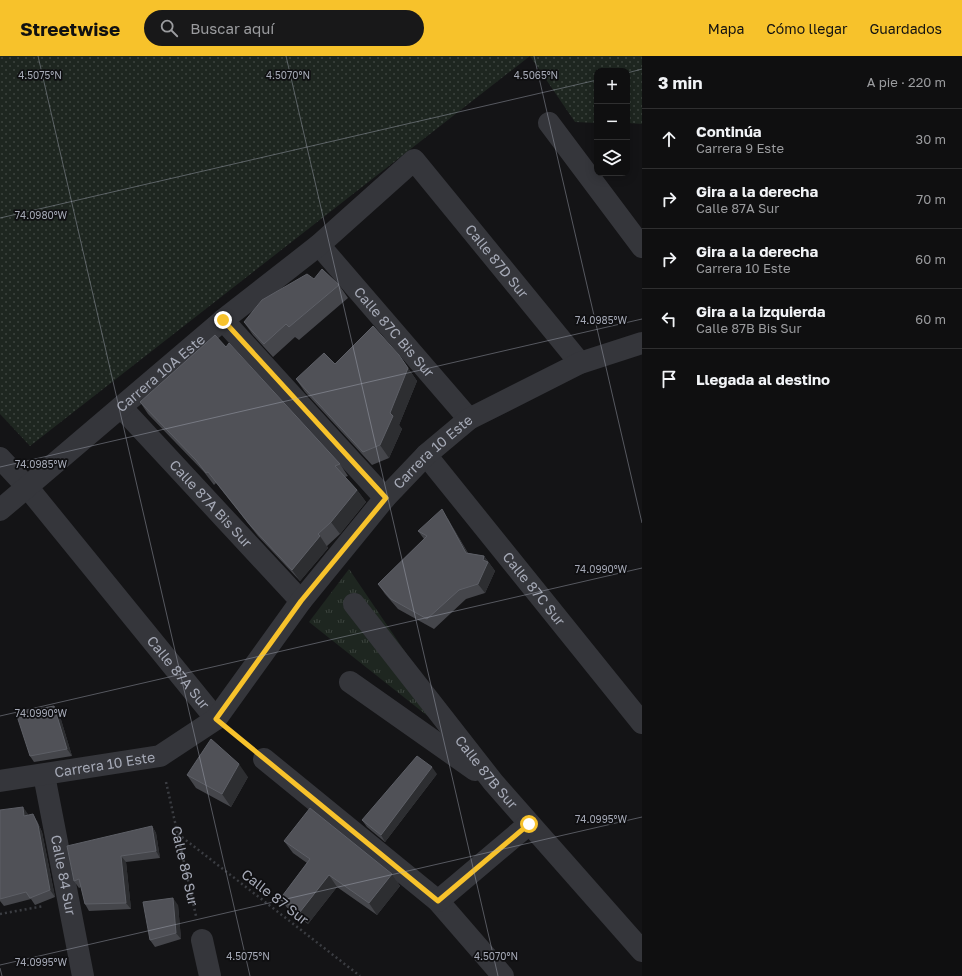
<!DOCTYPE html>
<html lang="es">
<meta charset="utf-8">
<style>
:root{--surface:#0f0f10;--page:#181819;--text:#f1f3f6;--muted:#9b9c9f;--line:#2f2f30;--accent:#f7c22b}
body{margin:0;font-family:"Golos Text",sans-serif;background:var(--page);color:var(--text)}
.controls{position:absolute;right:12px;top:12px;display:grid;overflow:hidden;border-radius:8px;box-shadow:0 2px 10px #0003}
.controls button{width:36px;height:36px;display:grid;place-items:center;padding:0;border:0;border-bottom:1px solid var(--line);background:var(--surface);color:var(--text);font:20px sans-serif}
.stop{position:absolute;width:12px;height:12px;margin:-9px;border:3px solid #f7c22b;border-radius:50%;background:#fff}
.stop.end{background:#f7c22b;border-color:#fff;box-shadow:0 1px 4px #0008}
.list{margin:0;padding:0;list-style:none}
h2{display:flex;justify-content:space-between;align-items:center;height:52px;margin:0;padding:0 16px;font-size:17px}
h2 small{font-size:13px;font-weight:400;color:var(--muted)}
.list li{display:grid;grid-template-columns:26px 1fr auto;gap:12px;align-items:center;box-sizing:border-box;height:60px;padding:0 16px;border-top:1px solid var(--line)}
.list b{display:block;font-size:15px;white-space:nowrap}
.list p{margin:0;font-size:13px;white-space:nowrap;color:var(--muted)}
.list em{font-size:13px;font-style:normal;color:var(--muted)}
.icon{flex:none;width:22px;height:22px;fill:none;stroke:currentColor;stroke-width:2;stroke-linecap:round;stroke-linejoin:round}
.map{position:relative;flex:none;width:642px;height:920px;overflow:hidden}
header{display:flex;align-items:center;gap:24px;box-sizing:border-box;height:56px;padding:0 20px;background:var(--accent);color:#111}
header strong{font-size:19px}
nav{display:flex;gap:22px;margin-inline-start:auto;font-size:14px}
.search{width:280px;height:36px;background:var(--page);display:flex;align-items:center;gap:10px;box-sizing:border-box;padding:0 14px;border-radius:22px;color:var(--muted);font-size:15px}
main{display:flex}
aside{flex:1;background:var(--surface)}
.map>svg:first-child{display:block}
.grass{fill:url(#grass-dots)}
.park{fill:url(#park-tufts)}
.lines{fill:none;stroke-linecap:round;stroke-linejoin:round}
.path{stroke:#3b3d42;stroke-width:2.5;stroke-dasharray:2 3;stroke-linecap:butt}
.minor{stroke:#35363b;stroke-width:22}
.wall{fill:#45464b}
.shaded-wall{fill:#2d2e31}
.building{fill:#505157;stroke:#5d5f66}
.route{stroke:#f7c22b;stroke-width:5}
.ticks{fill:none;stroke:#a6aab7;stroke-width:1;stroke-opacity:0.45}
.labels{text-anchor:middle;stroke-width:3.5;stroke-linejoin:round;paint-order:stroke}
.street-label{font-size:14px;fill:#a6aab7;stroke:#0f0f11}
.ticks-label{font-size:10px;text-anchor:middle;fill:#a6aab7;stroke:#0f0f11;stroke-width:3.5;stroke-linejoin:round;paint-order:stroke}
</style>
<header>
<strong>Streetwise</strong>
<div class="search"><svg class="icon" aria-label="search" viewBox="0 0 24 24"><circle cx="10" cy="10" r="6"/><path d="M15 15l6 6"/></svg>Buscar aquí</div>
<nav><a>Mapa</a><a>Cómo llegar</a><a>Guardados</a></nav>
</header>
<main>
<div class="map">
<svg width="642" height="920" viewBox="0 0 642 920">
<defs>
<pattern id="grass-dots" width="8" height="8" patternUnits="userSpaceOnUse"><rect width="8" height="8" fill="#1e2620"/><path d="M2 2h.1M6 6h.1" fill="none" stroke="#3c433e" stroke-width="1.8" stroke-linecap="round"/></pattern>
<pattern id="park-tufts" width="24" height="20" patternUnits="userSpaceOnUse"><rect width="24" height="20" fill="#1e2620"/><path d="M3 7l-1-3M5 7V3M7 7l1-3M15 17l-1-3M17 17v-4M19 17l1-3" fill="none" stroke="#3c433e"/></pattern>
</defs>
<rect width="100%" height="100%" fill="#141416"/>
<path class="grass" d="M0,0H642V68L627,67V15H597V67L575,66L530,0L30,390L0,358Z"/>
<path class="park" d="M349,513L473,696L309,566Z"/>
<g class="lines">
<g class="path">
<path d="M235,679L244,686"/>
<path id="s1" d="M166,726L196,860"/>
<path d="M178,778L360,920"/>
<path d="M0,858L44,850"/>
</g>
<g class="minor">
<path d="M549,67L642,191"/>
<path id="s2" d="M319,189L469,363"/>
<path d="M223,264L385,442"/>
<path id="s3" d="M121,351L301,545"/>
<path id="s4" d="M426,399L642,667"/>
<path id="s5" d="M0,402L28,432L216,663"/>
<path id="s6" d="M0,454L223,264L319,189L414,104L580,307"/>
<path id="s7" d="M354,548L493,726L642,895"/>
<path d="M350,626L475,714"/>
<path d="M264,703L438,845L503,920"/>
<path id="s8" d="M44,719L83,920"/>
<path id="s9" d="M0,725L160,700L216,663L301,545L385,442L426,399L469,363L580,307L642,287"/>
<path d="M438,845L529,768"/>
<path d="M202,884L210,920"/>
</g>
</g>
<path class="wall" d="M314,223L339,229L348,242L299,284L295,281L273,301L253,279L244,266Z
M226,291L340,408L348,420L345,421L357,434L366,446L340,478L327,490L328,492L300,525L258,480L216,427L214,429L204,416L148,358L140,346Z
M408,312L417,325L399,369L402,373L389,402L372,409L305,336L296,323Z
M448,463L468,497L484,500L495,515L485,537L466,543L434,573L398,553L385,538L378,528L424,483L418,475Z
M54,650L59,657L72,700L34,706L30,700Z
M437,718L385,786L367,771L362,764Z
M187,719L248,721L231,751L196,732Z
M0,754L28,758V759L37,765L42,776L55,841L35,849L31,843L4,850L0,845Z
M152,770L156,777L160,802L126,806L131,853L89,855L85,848L81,831L79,832L74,825Z
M284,785L392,818L400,830L377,859L337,831L308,868L289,854L280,843L307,807L293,797Z
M178,849L181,883L155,891L150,884Z"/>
<path class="shaded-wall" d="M399,299L417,325L399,369L402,373L389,402L380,389L390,357Z
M357,434L366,446L340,478L331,466Z
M442,453L448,463L473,507L466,497Z
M320,480L328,492L300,525L292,514Z
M484,500L495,515L485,537L478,528Z
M54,650L59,657L72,700L67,693Z
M239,708L248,721L231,751L222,738Z
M432,711L437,718L385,786L381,779Z
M23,751L28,758L29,767L24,760Z
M33,758L37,765L42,776L55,841L50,834Z
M152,770L156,777L160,802L156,795Z
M121,800L126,806L131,853L126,847Z
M392,818L400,830L377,859L369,847Z
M329,819L337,831L308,868L300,856Z
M173,842L178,849L181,883L176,877Z"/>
<path class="building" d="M322,213L339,229L289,271L286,268L264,288L244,266L262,244L307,218L314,223Z
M373,270L399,299L408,312L390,357L393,360L380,389L363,396L296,323L324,297L335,308Z
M215,279L226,291L229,287L340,408L335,410L357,434L331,466L318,478L320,480L292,514L250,469L208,416L206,417L196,404L140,346Z
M442,453L466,497L484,500L483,504L488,506L478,528L459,534L427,563L391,543L378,528L427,480L418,475Z
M54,650L67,693L30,700L16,657Z
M211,683L239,708L222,738L187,719Z
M417,700L432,711L381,779L362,764Z
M23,751L24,760L33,758L38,769L50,834L30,842L26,836L0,843V754Z
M310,752L392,818L369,847L329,819L300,856L280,843L310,803L284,785Z
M152,770L156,795L121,800L126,847L85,848L79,823L74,825L67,790Z
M173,842L176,877L150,884L143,846Z"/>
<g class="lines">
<path class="route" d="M223,264L386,442L301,545L216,663L438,845L529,768"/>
</g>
<path class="ticks" d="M38,0L250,920M286,0L498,920M534,0L642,467M627,17L642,13M0,162L597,24M0,411L642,263M0,660L642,512M0,909L642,761M0,912L2,920"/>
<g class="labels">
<g class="street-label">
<text dy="5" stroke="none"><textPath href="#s6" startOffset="673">Calle 87D Sur</textPath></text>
<text dy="5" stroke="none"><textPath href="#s2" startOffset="115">Calle 87C Bis Sur</textPath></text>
<text dy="5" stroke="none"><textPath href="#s6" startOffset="211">Carrera 10A Este</textPath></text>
<text dy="5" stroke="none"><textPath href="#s9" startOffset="574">Carrera 10 Este</textPath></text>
<text dy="5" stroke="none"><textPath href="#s3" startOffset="132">Calle 87A Bis Sur</textPath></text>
<text dy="5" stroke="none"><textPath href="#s4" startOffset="172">Calle 87C Sur</textPath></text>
<text dy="5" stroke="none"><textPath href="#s5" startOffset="279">Calle 87A Sur</textPath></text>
<text dy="5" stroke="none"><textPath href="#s9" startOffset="106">Carrera 10 Este</textPath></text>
<text dy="5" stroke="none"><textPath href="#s7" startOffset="214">Calle 87B Sur</textPath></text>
<text dy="5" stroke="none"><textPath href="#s1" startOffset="86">Calle 86 Sur</textPath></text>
<text dy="5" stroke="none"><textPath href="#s8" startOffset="102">Calle 84 Sur</textPath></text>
<text transform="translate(275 841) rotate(38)" y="5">Calle 87 Sur</text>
</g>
</g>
<g class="ticks-label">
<text x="40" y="23">4.5075°N</text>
<text x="288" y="23">4.5070°N</text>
<text x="536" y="23">4.5065°N</text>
<text x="41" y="163">74.0980°W</text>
<text x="601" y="268">74.0985°W</text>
<text x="41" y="412">74.0985°W</text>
<text x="601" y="517">74.0990°W</text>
<text x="41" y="661">74.0990°W</text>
<text x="601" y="767">74.0995°W</text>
<text x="248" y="904">4.5075°N</text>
<text x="496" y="904">4.5070°N</text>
<text x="41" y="910">74.0995°W</text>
</g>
</svg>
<div class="controls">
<button>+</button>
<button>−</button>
<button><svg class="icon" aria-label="layers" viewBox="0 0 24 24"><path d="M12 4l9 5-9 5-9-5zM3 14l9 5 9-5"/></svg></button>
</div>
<div class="stop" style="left:529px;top:768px"></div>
<div class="stop end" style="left:223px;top:264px"></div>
</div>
<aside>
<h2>3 min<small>A pie · 220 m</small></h2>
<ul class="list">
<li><svg class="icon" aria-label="ahead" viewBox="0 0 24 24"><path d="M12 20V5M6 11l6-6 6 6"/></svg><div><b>Continúa</b><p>Carrera 9 Este</p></div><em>30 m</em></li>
<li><svg class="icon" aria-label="right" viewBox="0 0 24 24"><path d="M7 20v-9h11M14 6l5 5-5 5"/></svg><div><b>Gira a la derecha</b><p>Calle 87A Sur</p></div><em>70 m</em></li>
<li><svg class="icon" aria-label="right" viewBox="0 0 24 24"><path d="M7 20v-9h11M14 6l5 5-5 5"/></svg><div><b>Gira a la derecha</b><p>Carrera 10 Este</p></div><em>60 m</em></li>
<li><svg class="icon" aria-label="left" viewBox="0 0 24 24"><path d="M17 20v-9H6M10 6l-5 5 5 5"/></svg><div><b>Gira a la izquierda</b><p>Calle 87B Bis Sur</p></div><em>60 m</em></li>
<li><svg class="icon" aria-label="arrive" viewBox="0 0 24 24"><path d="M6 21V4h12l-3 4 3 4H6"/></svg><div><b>Llegada al destino</b></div></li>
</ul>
</aside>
</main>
